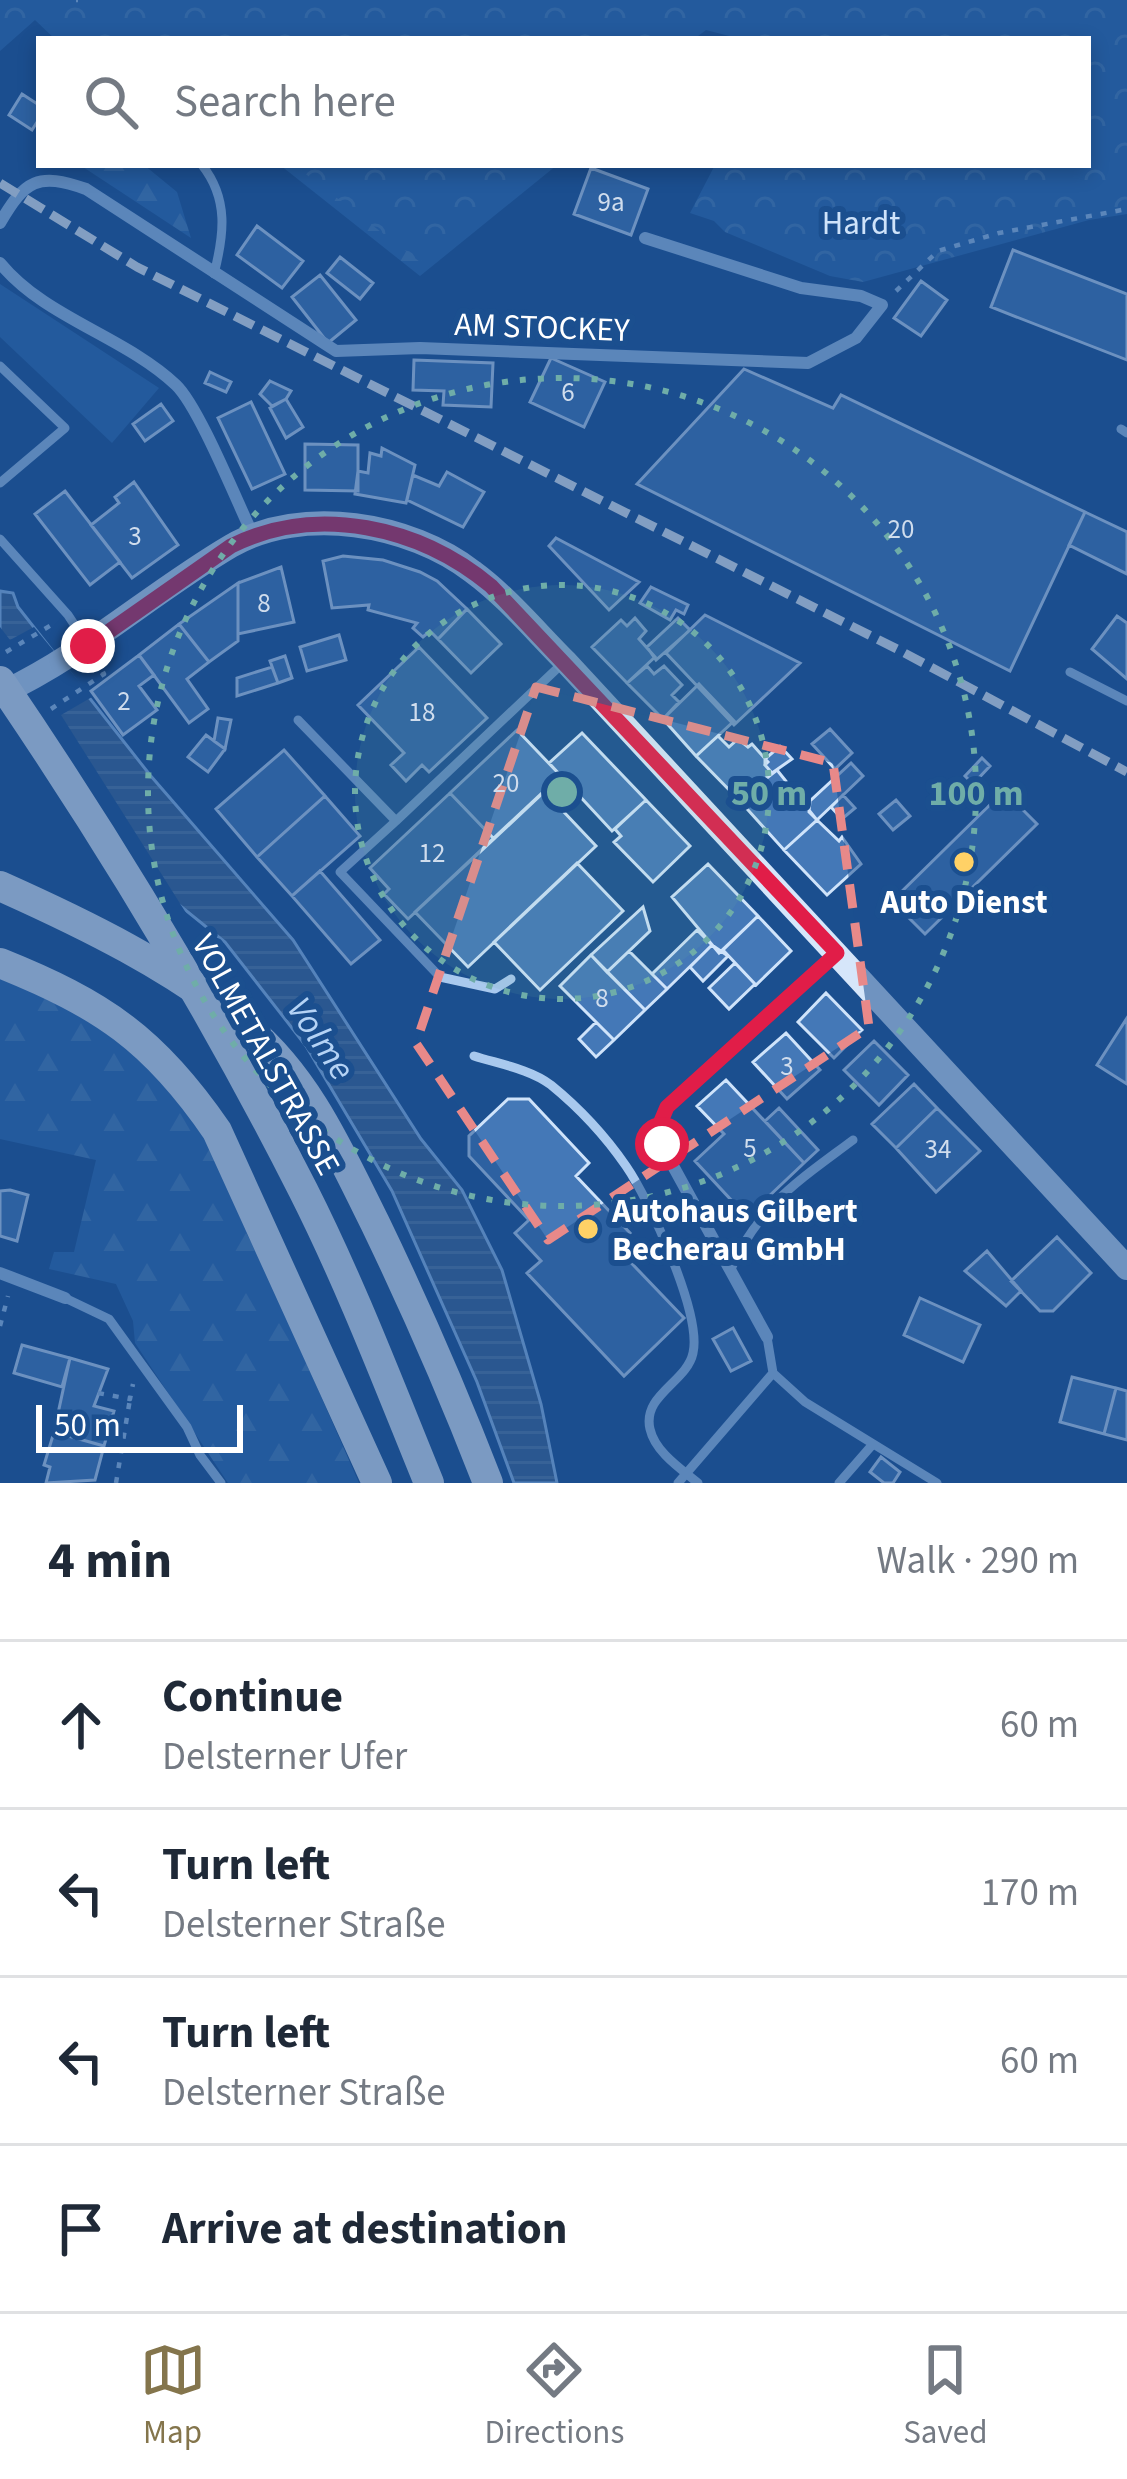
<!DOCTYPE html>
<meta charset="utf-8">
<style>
:root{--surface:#fff;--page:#f6f6f7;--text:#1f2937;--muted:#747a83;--line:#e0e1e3;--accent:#84754c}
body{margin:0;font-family:"Source Sans 3",sans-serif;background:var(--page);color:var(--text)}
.scale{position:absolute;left:36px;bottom:30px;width:207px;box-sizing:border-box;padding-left:12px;border:6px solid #fff;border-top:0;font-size:33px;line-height:42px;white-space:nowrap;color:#fff;-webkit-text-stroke:9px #1b4f8f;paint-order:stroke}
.stop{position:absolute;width:36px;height:36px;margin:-27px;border:9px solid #e11d48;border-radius:50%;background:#fff}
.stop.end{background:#e11d48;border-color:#fff;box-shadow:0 3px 12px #0008}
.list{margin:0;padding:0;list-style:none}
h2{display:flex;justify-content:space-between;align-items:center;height:156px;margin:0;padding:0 48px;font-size:51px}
h2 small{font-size:39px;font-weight:400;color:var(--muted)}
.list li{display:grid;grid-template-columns:78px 1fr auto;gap:36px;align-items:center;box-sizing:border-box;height:168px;padding:0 48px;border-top:3px solid var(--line)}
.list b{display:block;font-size:45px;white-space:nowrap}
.list p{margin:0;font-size:39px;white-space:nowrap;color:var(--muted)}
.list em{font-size:39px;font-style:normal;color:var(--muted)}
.icon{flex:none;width:66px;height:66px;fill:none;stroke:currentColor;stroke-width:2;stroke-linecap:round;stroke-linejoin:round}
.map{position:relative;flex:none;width:1127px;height:1483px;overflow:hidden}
.search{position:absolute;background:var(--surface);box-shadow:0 6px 18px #0003;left:36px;right:36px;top:36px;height:132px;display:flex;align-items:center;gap:30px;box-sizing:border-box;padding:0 42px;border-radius:0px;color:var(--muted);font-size:45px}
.sheet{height:828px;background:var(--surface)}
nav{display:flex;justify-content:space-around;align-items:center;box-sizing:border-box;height:168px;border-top:3px solid var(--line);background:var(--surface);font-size:33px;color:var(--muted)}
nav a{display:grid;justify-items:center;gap:6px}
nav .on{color:var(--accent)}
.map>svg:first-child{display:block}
.green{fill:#2e69ad}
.forest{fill:url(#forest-firs)}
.park{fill:url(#park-crowns)}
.water{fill:url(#water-rules);stroke:#9cc4f0;stroke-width:3}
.pier{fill:#1b4f8f}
.building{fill:#4478b7;stroke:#cfe3fa;stroke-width:3}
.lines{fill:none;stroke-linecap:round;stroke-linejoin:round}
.path{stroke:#a9c9ee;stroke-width:4.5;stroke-dasharray:6 9;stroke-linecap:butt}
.lane{stroke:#a9c9ee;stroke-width:9}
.street{stroke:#a9c9ee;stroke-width:12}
.secondary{stroke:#d6e6fa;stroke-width:24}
.primary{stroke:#f0f6ff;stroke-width:30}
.rail{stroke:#fff;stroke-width:9;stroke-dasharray:21 9;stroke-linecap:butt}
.primary-bridge{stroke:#f0f6ff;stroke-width:30}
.route{stroke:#e11d48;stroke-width:15}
.marked{fill:none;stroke:#e88989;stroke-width:9;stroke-dasharray:24 15;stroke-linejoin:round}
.ring{fill:none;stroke:#6fada8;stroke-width:6;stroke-dasharray:6 12}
.poi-dot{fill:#ffd166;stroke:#1b4f8f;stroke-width:4.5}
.labels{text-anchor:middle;stroke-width:12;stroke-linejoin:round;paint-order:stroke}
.number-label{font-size:27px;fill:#d0dded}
.park-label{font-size:33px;fill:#cfe3fa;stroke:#1b4f8f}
.street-label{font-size:33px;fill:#fff;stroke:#1b4f8f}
.poi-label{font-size:33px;font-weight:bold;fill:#fff;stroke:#1b4f8f}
.water-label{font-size:36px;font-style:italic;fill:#b5d3f5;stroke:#1b4f8f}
.centre{fill:#6fada8;stroke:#1b4f8f;stroke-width:6}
.ring-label{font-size:36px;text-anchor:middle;font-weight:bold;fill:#6fada8;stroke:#1b4f8f;stroke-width:12;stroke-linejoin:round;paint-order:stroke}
</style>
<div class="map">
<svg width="1127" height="1483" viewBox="0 0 1127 1483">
<defs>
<pattern id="forest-firs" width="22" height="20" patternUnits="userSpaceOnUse" patternTransform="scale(3)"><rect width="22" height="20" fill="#2e69ad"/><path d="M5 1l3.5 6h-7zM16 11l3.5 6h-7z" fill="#4d80b9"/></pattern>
<pattern id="park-crowns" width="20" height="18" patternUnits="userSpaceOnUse" patternTransform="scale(3)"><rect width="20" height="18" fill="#2e69ad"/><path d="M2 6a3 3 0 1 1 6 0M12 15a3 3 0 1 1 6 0" fill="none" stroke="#4d80b9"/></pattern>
<pattern id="water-rules" width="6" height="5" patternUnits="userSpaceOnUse" patternTransform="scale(3)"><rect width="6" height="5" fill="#3c6290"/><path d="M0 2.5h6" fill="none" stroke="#597aa1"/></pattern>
</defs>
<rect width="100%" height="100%" fill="#1b4f8f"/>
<path class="green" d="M0,284L159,388L112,443L0,337Z"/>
<path class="forest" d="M80,165H144L177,192L191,238Z
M280,165H557L420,276Z
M0,977L98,1019L150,1062L208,1139L359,1483H228L135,1343L133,1321L116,1284L49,1269L54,1252H74L96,1160L0,1139Z"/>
<path class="park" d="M0,0H1127V214L1089,220L863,282L830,276L725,232L714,221L690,213L715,165H1088V39H741L706,30L694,39H55L35,20L0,51Z
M294,165H539L420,262Z"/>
<path class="water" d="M0,591L13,593L18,607L150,775L293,940L421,1139L462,1190L502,1270L541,1404L557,1483H514L477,1382L392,1191L306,1046L225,942L105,845L0,717Z"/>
<path class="pier" d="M0,627L10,640L34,627L92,697L61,715L193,924L100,849L0,727Z"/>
<path class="building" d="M22,94L39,105V119L32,130L9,115Z
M591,168L648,189L631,235L574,214Z
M257,226L303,261L282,288L237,255Z
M1013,250L1127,294V360L991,307Z
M340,257L373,283L360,299L327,273Z
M320,275L356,320L328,343L292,297Z
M921,281L947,300L921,336L894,318Z
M551,358L605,382L584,427L530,402Z
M414,360L493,363L491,407L443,405L444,391L413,390Z
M744,369L833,408L841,395L1085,512L1010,671L637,484Z
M210,372L231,382L226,392L205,383Z
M270,381L291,391L286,399L272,406L260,394Z
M286,399L303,427L286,438L270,408Z
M251,402L285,474L252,489L218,418Z
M161,404L173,421L145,441L133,424Z
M305,444L358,445V491L305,490Z
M382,448L415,465L406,503L355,494L358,471L368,473L370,453L381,456Z
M447,472L484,492L463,527L407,500L413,475L439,486Z
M134,482L178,545L132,578L91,525L119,503L115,497Z
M65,491L120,562L90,585L35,514Z
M1085,512L1127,532V574L1069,545Z
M556,538L639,582L609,610L549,546Z
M343,556L383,560L420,572L437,581L467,609L438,639L430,631L423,637L413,628L417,623L368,610L369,605L332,608L323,561Z
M281,567L294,622L238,634V583Z
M238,583V641L209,662L179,624Z
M651,587L688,605L684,614L676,610L670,620L640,603Z
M467,609L501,644L471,673L438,639Z
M705,615L800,663L734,725L666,653Z
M1117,616L1127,623V679L1092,649Z
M635,618L646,631L639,639L655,657L627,683L592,647L621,620L627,626Z
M678,618L690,630L656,660L647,647Z
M179,624L209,662L187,679L208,709L189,723L139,655Z
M339,635L346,660L307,671L300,647Z
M419,647L487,718L429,772L422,765L406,781L391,765L404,753L358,705Z
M139,655L154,675L139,686L157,710L123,735L91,691Z
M285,656L292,678L278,683L270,661Z
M647,666L654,674L664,666L682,685L672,695L679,702L663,719L627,683Z
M272,667L278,683L237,696V678Z
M699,684L734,721L696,756L663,719Z
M218,718L231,720L225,749L214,741Z
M830,729L852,753L835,769L812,744Z
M517,730L561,776L494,839L450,793Z
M582,733L646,800L612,831L549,763Z
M206,735L225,749L208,772L188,757Z
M718,736L729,747L738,739L748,747L752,744L768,762L765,765L772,773L739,800L696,756Z
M780,746L792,759L772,773L765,765V759Z
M284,750L325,796L257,857L216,809Z
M982,758L990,766L973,784L965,776Z
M851,763L863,776L817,820L809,812L810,801Z
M777,770L817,820L784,850L739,800Z
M544,791L596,846L468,967L415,912Z
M1004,791L1037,824L925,934L892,901Z
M450,793L494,839L408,919L384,894L389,889L370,868Z
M843,795L855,808L842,819L831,807Z
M325,796L360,836L292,896L257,857Z
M646,800L690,846L653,882L614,842L621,836L615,829Z
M896,800L910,816L893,830L879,814Z
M817,820L839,841L842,837L861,864L827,895L784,850Z
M577,863L623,911L540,990L494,942Z
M708,864L758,916L719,953L672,897Z
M320,871L380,940L351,964L292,896Z
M643,907L650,931L607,972L591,955Z
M758,916L791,951L756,985L723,950Z
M697,930L712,945L667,989L652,974Z
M712,945L728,956L703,981L690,967Z
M629,951L667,989L645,1010L607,972Z
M591,955L645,1010L614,1040L560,986Z
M735,963L755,984L729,1009L709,988Z
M826,993L862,1030L834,1058L798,1022Z
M1127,1018V1084L1097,1065Z
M596,1022L614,1040L596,1057L579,1039Z
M786,1033L820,1070L787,1099L753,1062Z
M874,1041L908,1075L879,1105L844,1070Z
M726,1080L804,1163L747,1217L695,1161L724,1134L697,1106Z
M914,1084L937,1108L896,1148L872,1124Z
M508,1099H529L589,1163L576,1176L630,1233L616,1247L684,1318L624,1376L527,1273L541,1261L515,1233L529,1220L469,1156V1136Z
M779,1108L818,1150L804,1163L765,1121Z
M937,1108L980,1151L936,1192L896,1148Z
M10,1190L28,1195L17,1241L0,1236V1191Z
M1057,1237L1091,1273L1053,1311H1040L1011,1281Z
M987,1251L1021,1291L1006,1306L965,1271Z
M920,1298L980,1325L963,1362L904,1335Z
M733,1328L751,1361L731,1371L713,1339Z
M22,1345L70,1358L62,1387L14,1373Z
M70,1358L108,1369L94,1406L114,1411L104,1446L54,1432Z
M1072,1377L1116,1388L1104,1434L1060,1422Z
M1116,1388L1127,1391V1440L1104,1434Z
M54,1432L104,1446L95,1480L46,1483L50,1467L44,1465Z
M881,1457L900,1472L893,1483H884L870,1472Z"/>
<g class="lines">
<path class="path" d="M76,0H78
M896,291L938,251L999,233L1127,209
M6,652L53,624
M51,709L104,674L100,666
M0,1326L8,1296
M98,1393L130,1399L133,1384
M116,1483L130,1399"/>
<path class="lane" d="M202,165C229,199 224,235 214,274
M0,366L65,428L0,483
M1121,429L1127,433
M0,539L68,615L85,641
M1070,672L1127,701
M298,720L396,821L565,661
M396,821L340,872L440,977L495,989L511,979
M474,1056C499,1064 530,1069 551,1085C578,1107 606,1137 626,1166C649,1199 702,1314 693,1353C687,1382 642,1395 650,1429C655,1452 681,1469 698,1483
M730,1271C759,1205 797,1182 853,1140
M65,1298L109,1319L187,1427L200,1455L221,1483
M773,1373L805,1402L937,1483
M678,1483L773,1373L767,1337
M839,1483L873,1444"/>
<path class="street" d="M0,223C25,180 38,172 86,189L336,351L420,348L808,363L856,338L882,305L861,296L801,288L645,238
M0,263C45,318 124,336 176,385C199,407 237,502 253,535
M0,1273L65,1298
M767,1337L661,1144L659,1126L667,1107L836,954"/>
<path class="secondary" d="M0,694C84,655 151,593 231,546C302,505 410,523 473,572C507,597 535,631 565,661L1127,1268"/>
<path class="primary" d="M0,886C85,924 173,967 245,1026C308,1078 340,1153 375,1223C416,1308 454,1395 488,1483
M0,963C102,1004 154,1039 217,1131L377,1483"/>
<path class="rail" d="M0,183L137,267L897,649L1127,772"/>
<path class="primary-bridge" d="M0,681C111,844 214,1014 303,1190C351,1285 389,1385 429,1483"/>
</g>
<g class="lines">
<path class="route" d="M88,646L231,546C317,503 420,527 491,586L837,953L667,1107L659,1126L662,1144"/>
</g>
<path d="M0 0H1127V1483H0ZM536,687L833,763L869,1027L548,1240L416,1043Z" fill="#1b4f8f" fill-opacity=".55" fill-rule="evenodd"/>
<path class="marked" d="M536,687L833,763L869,1027L548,1240L416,1043Z"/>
<circle cx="562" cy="792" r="207" fill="#6fada8" fill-opacity=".12"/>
<g class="ring">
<circle cx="562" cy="792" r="207"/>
<circle cx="562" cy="792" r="414"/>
</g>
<g class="poi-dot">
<circle cx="964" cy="862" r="12"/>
<circle cx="588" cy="1229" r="12"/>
</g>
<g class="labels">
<g class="number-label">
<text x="611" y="211">9a</text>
<text x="568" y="401">6</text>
<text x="901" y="538">20</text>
<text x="135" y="545">3</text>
<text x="264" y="612">8</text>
<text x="124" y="710">2</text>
<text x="422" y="721">18</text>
<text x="506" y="792">20</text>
<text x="432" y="862">12</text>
<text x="602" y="1007">8</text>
<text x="787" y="1075">3</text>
<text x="750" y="1157">5</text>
<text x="938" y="1158">34</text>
</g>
<g class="park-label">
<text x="861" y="234">Hardt</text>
</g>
<g class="street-label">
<text transform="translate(542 326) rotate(2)" y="12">AM STOCKEY</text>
<text transform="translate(267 1054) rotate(61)" y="12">VOLMETALSTRASSE</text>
</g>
<g class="poi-label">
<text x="964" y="913">Auto Dienst</text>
<text x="612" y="1222" text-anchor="start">Autohaus Gilbert<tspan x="612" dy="38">Becherau GmbH</tspan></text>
</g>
<g class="water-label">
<text transform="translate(322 1038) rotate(56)" y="13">Volme</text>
</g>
</g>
<circle cx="562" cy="792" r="18" class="centre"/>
<g class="ring-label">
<text x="769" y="805">50 m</text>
<text x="976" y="805">100 m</text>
</g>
</svg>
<div class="scale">50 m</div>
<div class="stop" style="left:662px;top:1144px"></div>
<div class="stop end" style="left:88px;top:646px"></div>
<div class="search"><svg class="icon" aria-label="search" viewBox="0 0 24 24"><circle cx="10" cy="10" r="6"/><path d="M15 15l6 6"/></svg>Search here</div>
</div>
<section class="sheet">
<h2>4 min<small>Walk · 290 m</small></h2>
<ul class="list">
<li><svg class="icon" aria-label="ahead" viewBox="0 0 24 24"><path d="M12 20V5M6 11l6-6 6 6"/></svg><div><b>Continue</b><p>Delsterner Ufer</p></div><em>60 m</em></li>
<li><svg class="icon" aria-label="left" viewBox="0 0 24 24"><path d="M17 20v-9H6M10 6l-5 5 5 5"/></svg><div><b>Turn left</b><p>Delsterner Straße</p></div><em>170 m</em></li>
<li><svg class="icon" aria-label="left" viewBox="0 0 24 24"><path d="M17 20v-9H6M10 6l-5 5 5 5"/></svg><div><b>Turn left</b><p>Delsterner Straße</p></div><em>60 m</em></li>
<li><svg class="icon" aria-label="arrive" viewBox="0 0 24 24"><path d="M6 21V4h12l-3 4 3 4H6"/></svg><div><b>Arrive at destination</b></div></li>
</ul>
</section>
<nav>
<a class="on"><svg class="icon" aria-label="map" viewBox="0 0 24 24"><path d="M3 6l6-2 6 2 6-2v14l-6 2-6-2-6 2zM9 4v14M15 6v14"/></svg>Map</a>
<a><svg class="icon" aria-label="directions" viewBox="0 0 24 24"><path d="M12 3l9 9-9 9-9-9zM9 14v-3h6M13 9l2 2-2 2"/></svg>Directions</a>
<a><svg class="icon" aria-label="saved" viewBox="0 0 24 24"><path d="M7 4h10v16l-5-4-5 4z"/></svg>Saved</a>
</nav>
